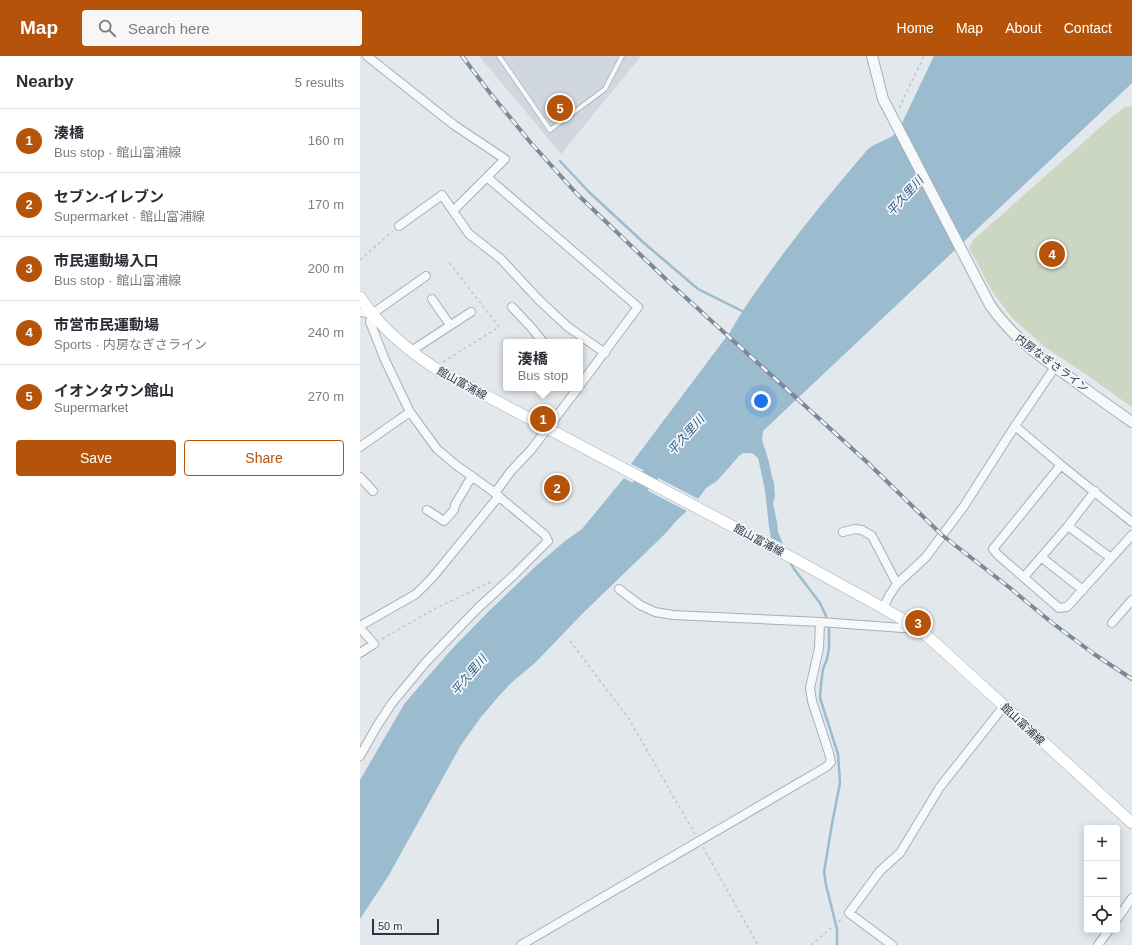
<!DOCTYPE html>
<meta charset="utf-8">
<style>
:root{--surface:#fff;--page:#f7f7f7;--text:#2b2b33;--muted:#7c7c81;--line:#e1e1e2;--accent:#b45309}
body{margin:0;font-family:Arial,"Noto Sans JP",sans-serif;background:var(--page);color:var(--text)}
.controls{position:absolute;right:12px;bottom:12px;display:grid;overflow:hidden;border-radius:4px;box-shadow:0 2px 10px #0003}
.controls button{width:36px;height:36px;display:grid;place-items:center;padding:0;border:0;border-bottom:1px solid var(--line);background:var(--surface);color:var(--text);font:20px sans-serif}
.scale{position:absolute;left:12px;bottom:10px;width:67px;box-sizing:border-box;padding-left:4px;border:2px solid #293746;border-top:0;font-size:11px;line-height:14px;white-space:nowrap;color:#293746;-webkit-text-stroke:3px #f3f6f9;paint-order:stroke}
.you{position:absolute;left:401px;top:345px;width:14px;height:14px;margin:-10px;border:3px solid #fff;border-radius:50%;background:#1a73e8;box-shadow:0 0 0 6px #1a73e833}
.badge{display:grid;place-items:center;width:26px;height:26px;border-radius:50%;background:var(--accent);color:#fff;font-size:13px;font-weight:700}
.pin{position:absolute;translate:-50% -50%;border:2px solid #fff;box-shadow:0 1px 4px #0006}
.popup{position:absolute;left:143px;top:283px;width:80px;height:52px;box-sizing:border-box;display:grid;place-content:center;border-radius:4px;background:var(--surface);filter:drop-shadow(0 1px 3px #0005);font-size:13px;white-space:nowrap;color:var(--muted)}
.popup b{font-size:15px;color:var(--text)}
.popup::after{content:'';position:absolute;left:50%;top:100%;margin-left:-8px;border:8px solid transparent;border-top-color:var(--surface)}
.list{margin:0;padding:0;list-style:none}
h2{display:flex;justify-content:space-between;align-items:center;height:52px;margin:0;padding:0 16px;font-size:17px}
h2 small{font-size:13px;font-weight:400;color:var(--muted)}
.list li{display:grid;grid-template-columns:26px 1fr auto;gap:12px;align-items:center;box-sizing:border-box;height:64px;padding:0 16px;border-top:1px solid var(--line)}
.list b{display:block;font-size:15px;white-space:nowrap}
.list p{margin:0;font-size:13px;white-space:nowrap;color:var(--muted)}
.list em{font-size:13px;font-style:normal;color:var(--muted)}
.actions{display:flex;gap:8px;padding:12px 16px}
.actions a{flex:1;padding:9px 0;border:1px solid var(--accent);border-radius:4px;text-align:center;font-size:14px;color:var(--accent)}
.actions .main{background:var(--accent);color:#fff}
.icon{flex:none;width:22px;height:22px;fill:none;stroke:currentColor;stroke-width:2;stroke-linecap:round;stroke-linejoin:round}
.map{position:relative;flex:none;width:772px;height:889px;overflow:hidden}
header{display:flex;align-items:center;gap:24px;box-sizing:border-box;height:56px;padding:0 20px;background:var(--accent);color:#fff}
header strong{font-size:19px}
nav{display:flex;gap:22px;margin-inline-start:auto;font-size:14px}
.search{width:280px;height:36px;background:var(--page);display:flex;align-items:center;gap:10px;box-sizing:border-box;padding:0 14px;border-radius:4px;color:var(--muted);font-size:15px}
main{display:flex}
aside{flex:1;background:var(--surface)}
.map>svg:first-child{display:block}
.built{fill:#d1d7de}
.garden{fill:#cbd7c3}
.water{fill:#9bbbcf}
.pier{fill:#e3e8ec}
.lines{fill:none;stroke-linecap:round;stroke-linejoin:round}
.stream{stroke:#9bbbcf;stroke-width:2.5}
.river{stroke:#9bbbcf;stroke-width:16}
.service-casing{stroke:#a7afb7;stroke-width:5.5}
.minor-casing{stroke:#a7afb7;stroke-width:10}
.tertiary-casing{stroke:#a7afb7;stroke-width:12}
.secondary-casing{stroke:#a7afb7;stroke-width:12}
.path{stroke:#c1c6cb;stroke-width:1.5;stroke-dasharray:3 3;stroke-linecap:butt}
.service{stroke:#f6f8fa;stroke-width:4}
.minor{stroke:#f6f8fa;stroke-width:8}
.tertiary{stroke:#f6f8fa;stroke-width:10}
.secondary{stroke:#fff;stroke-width:11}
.rail-casing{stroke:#7b8998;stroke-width:4}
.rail{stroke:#f3f6f9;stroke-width:2.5;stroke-dasharray:8;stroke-linecap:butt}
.labels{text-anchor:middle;stroke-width:3.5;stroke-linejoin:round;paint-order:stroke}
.street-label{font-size:11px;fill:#293746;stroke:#f3f6f9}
.water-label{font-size:12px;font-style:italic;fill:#2e5c7f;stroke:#f3f6f9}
</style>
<header>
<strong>Map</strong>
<div class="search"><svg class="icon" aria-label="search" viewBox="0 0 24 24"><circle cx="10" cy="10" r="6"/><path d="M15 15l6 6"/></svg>Search here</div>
<nav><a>Home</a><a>Map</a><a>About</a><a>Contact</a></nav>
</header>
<main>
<aside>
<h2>Nearby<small>5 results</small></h2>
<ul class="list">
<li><span class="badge">1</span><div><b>湊橋</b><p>Bus stop · 館山富浦線</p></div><em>160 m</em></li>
<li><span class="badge">2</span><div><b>セブン-イレブン</b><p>Supermarket · 館山富浦線</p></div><em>170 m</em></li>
<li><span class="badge">3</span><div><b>市民運動場入口</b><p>Bus stop · 館山富浦線</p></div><em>200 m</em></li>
<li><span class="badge">4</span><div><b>市営市民運動場</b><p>Sports · 内房なぎさライン</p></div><em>240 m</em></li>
<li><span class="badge">5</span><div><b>イオンタウン館山</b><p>Supermarket</p></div><em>270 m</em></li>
</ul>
<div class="actions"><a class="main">Save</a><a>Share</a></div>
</aside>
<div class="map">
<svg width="772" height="889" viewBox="0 0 772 889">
<rect width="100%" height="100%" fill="#e3e8ec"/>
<path class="built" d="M119,0H281L201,98Z"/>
<path class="garden" d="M772,50V351L727,319L685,291L652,262L632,235L609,192L613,184L753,60L765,51Z"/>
<path class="water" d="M574,0H772V27L403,375L402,384L409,406L412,421L414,427L415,441L413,447L417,466L418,476L423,488L411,482L409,471L405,434L398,402L392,397H383L379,400L357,425L346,432L338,443L271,408L370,276C381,256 394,238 407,220C438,176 473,134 508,93L514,89L533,80L542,67Z
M264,422L327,455L317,464L306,477L222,558L176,606L151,627L139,640L121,661L101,689L29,819L0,863V724L18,693L45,647L91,594L129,555L177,509L205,485L222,473Z"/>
<path class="pier" d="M269,407L271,408L340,444L338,445L270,410Z
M263,420L328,453L329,456L262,421Z"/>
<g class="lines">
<path class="stream" d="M200,105L229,136L284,187L338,233L384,256
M430,506L434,513L460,547L466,560L469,572V592L467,603L463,613L461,628L460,642L478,698L479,712L480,727L472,768L464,816L466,829L477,873V889"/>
<path class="river" d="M265,447L305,403"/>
<g class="service-casing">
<path id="service" d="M139,0L190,74L245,33L262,0"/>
</g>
<g class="minor-casing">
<path id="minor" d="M7,0L94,69L145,103L93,155L82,139L39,170
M128,122L278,251L220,329
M93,155L109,178L141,203L179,244L208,271L245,297
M72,243L90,269
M152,251L170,270L183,286
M0,256L12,258
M51,295L111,256
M655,370L701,409L772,466
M0,391L50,356
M701,409L633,493L638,499L699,552L707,551L772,479
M0,421L13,435
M135,437L151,415L171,394L218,332
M67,454L84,465L94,454L95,449L112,420
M708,470L751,502
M483,476L495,473L502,474L512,480L537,528
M681,501L723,534
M664,521L708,470L735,435
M259,533L280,549L295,556L313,559L460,566L556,573
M523,552L529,540L537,528L566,501L604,450L655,370L695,311
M752,567L772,544
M0,570L56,538L72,522L139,440
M0,572L14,588L0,597
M0,700L17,670L32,647L66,606L118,552L154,519L188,485L185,479L131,434L96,409L77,393L50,356L25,304L10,266L12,258L66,220
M757,863L772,842
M161,889L466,711L471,706L469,697L452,645L450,632L459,592L460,566
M532,889L489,857L520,815L540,797L580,731L644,650
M738,889L749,874"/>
</g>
<g class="tertiary-casing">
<path id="tertiary" d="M512,0L523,43L630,249C653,282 679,300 712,323C732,338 752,352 772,366"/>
</g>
<g class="secondary-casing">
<path id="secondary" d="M0,241C5,248 9,255 15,261C33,282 55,299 78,314L187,372L436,504L523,552L559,573L584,595L772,767"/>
</g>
<path class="path" d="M539,52L564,0
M0,204L33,175
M83,306L139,271L88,205
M22,583L76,552L133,525
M210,585L269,663L335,778
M343,791L398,889
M451,889L483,862"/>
<use href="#service" class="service"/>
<use href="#minor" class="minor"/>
<use href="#tertiary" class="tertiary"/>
<use href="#secondary" class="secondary"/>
<g class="rail-casing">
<path id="rail" d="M102,0L130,37L171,87L217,138L313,230L508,407L582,479L650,532L691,566L734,598L772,623"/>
</g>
<use href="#rail" class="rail"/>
</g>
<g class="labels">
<g class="street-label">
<text transform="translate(692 307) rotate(37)" y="4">内房なぎさライン</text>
<text transform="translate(102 327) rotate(29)" y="4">館山富浦線</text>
<text transform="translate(399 484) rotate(28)" y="4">館山富浦線</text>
<text transform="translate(663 668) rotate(43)" y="4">館山富浦線</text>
</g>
<g class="water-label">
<text transform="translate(545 140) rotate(-48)" y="4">平久里川</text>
<text transform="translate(326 379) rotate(-48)" y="4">平久里川</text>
<text transform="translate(109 619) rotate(-50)" y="4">平久里川</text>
</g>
</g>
</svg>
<div class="controls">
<button>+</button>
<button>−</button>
<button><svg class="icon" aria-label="locate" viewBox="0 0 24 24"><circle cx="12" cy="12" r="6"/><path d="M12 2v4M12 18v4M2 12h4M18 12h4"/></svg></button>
</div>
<div class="scale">50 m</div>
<div class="you"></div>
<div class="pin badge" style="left:183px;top:363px">1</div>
<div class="popup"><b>湊橋</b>Bus stop</div>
<div class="pin badge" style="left:197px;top:432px">2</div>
<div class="pin badge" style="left:558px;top:567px">3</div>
<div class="pin badge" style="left:692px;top:198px">4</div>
<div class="pin badge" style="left:200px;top:52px">5</div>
</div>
</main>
